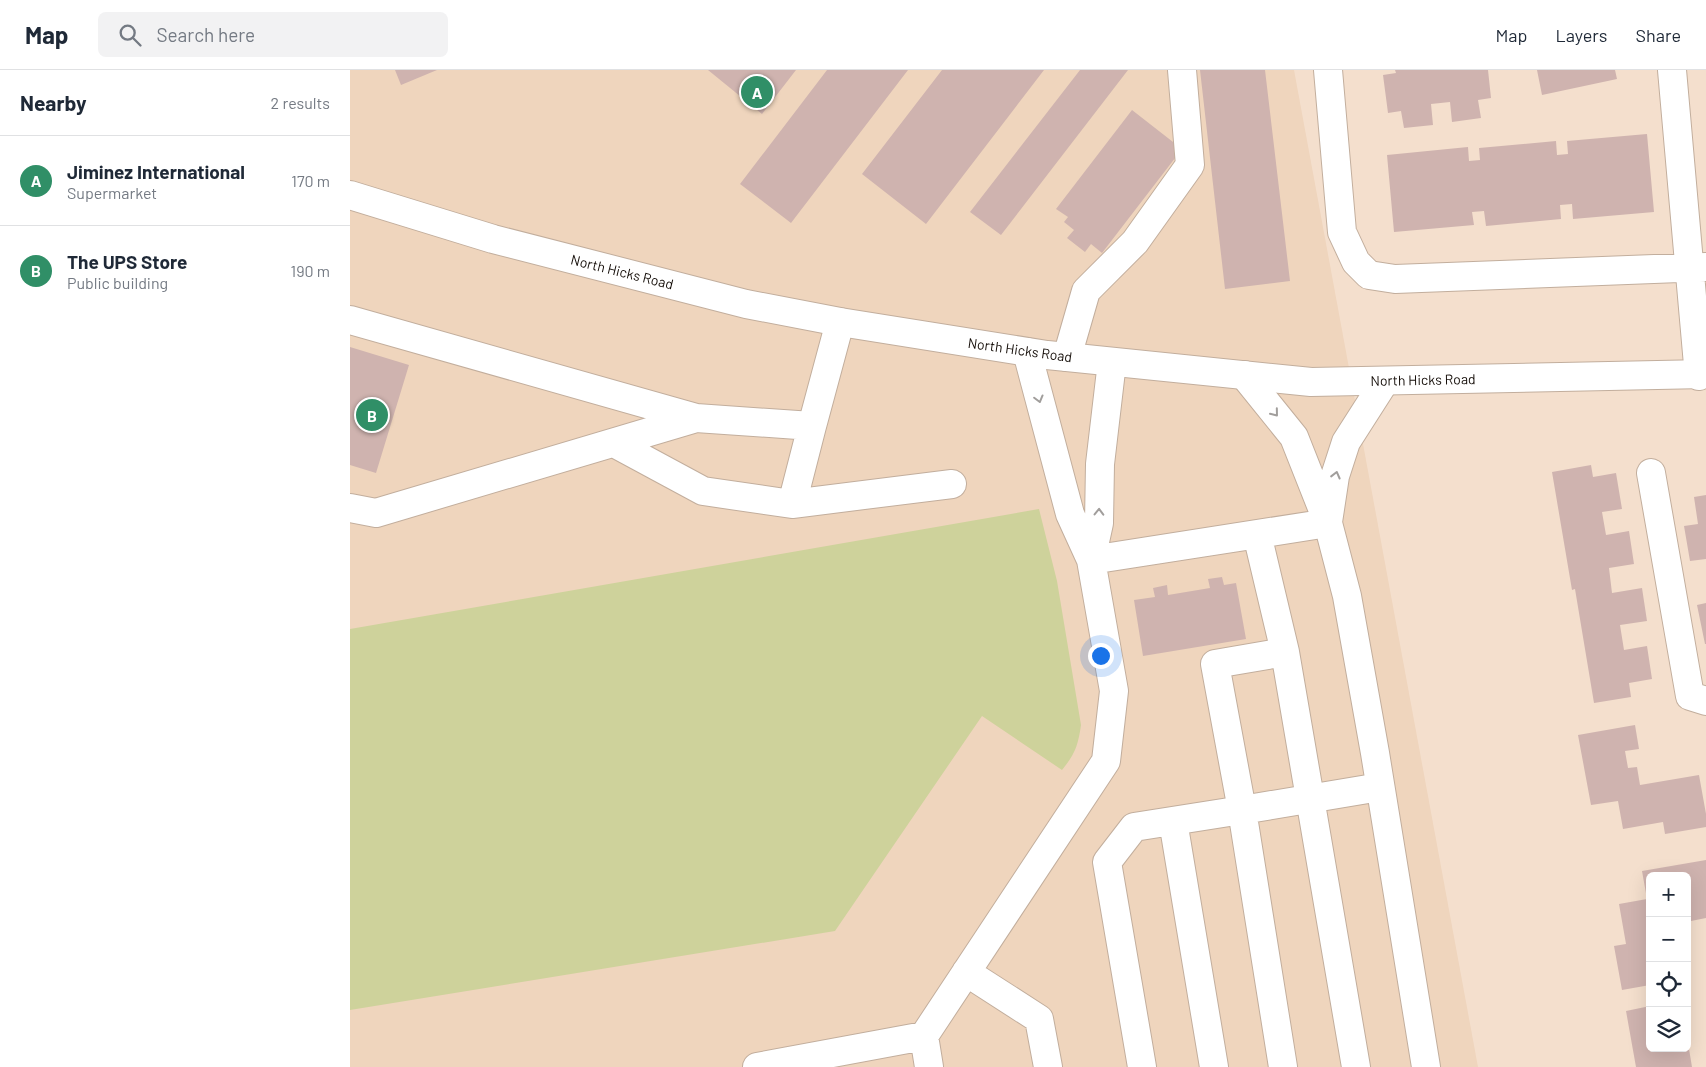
<!DOCTYPE html>
<meta charset="utf-8">
<style>
:root{--surface:#fff;--page:#f2f2f3;--text:#1f2937;--muted:#747a83;--line:#e0e1e3;--accent:#308f67}
body{margin:0;font-family:Barlow,sans-serif;background:var(--page);color:var(--text)}
.controls{position:absolute;right:15px;bottom:15px;display:grid;overflow:hidden;border-radius:8px;box-shadow:0 5px 20px #0002}
.controls button{width:45px;height:45px;display:grid;place-items:center;padding:0;border:0;border-bottom:1px solid var(--line);background:var(--surface);color:var(--text);font:25px sans-serif}
.you{position:absolute;left:750px;top:585px;width:18px;height:18px;margin:-12px;border:4px solid #fff;border-radius:50%;background:#1a73e8;box-shadow:0 0 0 8px #1a73e833}
.badge{display:grid;place-items:center;width:32px;height:32px;border-radius:50%;background:var(--accent);color:#fff;font-size:16px;font-weight:700}
.pin{position:absolute;translate:-50% -50%;border:2px solid #fff;box-shadow:0 1px 5px #0006}
.list{margin:0;padding:0;list-style:none}
h2{display:flex;justify-content:space-between;align-items:center;height:65px;margin:0;padding:0 20px;font-size:21px}
h2 small{font-size:16px;font-weight:400;color:var(--muted)}
.list li{display:grid;grid-template-columns:32px 1fr auto;gap:15px;align-items:center;box-sizing:border-box;height:90px;padding:0 20px;border-top:1px solid var(--line)}
.list b{display:block;font-size:19px;white-space:nowrap}
.list p{margin:0;font-size:16px;white-space:nowrap;color:var(--muted)}
.list em{font-size:16px;font-style:normal;color:var(--muted)}
.icon{flex:none;width:28px;height:28px;fill:none;stroke:currentColor;stroke-width:2;stroke-linecap:round;stroke-linejoin:round}
.map{position:relative;flex:none;width:1356px;height:997px;overflow:hidden}
header{display:flex;align-items:center;gap:30px;box-sizing:border-box;height:70px;padding:0 25px;background:var(--surface);border-bottom:1px solid var(--line)}
header strong{font-size:24px}
nav{display:flex;gap:28px;margin-inline-start:auto;font-size:18px}
.search{width:350px;height:45px;background:var(--page);display:flex;align-items:center;gap:12px;box-sizing:border-box;padding:0 18px;border-radius:8px;color:var(--muted);font-size:19px}
main{display:flex}
aside{flex:1;background:var(--surface)}
.map>svg:first-child{display:block}
.built{fill:#efd5bd}
.green{fill:#ced29b}
.building{fill:#cfb3af}
.lines{fill:none;stroke-linecap:round;stroke-linejoin:round}
.minor-casing{stroke:#c2ae9d;stroke-width:30}
.major-casing{stroke:#c2ae9d;stroke-width:30}
.minor{stroke:#fff;stroke-width:28}
.major{stroke:#fff;stroke-width:28}
.oneway{stroke:#a19e9c}
.labels{text-anchor:middle;stroke-width:4.5;stroke-linejoin:round;paint-order:stroke}
.street-label{font-size:14px;fill:#130c07;stroke:#fff}
</style>
<header>
<strong>Map</strong>
<div class="search"><svg class="icon" aria-label="search" viewBox="0 0 24 24"><circle cx="10" cy="10" r="6"/><path d="M15 15l6 6"/></svg>Search here</div>
<nav><a>Map</a><a>Layers</a><a>Share</a></nav>
</header>
<main>
<aside>
<h2>Nearby<small>2 results</small></h2>
<ul class="list">
<li><span class="badge">A</span><div><b>Jiminez International</b><p>Supermarket</p></div><em>170 m</em></li>
<li><span class="badge">B</span><div><b>The UPS Store</b><p>Public building</p></div><em>190 m</em></li>
</ul>
</aside>
<div class="map">
<svg width="1356" height="997" viewBox="0 0 1356 997">
<rect width="100%" height="100%" fill="#f4dfcd"/>
<path class="built" d="M0,0H944L1128,997H0Z"/>
<path class="green" d="M689,439L707,511L731,655C728,676 725,684 712,700L632,646L485,861L0,940V559Z"/>
<path class="building" d="M45,0H87L51,15Z
M358,0H446L412,44Z
M477,0H558L441,153L390,114Z
M592,0H694L576,154L512,104Z
M730,0H778L651,165L620,142Z
M850,0H915L940,211L875,219Z
M1045,0H1138L1141,28L1128,30L1131,48L1102,52L1100,32L1081,34L1083,55L1054,58L1051,41L1038,43L1033,5L1046,3Z
M1187,0H1265L1267,9L1192,25Z
M782,40L832,79L752,183L741,174L735,182L717,168L724,160L714,152L718,147L706,139Z
M1297,64L1304,142L1223,149L1222,134L1210,135L1211,149L1136,156L1134,141L1122,142L1124,155L1044,162L1037,85L1118,77L1119,91L1130,90L1129,78L1206,71L1207,85L1218,84L1217,71Z
M0,277L59,295L26,403L0,395Z
M1241,395L1243,407L1266,403L1272,439L1252,442L1256,465L1279,461L1284,494L1259,498L1262,523L1292,518L1297,551L1270,555L1274,580L1297,576L1302,609L1279,613L1281,627L1244,633L1225,519L1222,520L1202,402Z
M1356,425V489L1340,491L1334,456L1348,454L1344,427Z
M872,507L874,515L886,513L896,569L793,586L784,530L805,527L803,518L817,515L818,525L860,518L858,509Z
M1356,533V574H1355L1347,535Z
M1285,655L1289,679L1275,681L1278,698L1287,697L1290,715L1349,705L1356,744V757L1315,764L1313,752L1273,759L1268,731L1241,735L1228,665Z
M1356,790V848L1341,851L1337,835V806H1300V915L1272,920L1264,876L1276,874L1269,834L1297,829L1292,801Z
M1300,936V978H1337L1338,973L1342,997H1286L1276,941Z"/>
<g class="lines">
<g class="minor-casing">
<path id="minor" d="M978,0L992,162L1006,192L1019,205L1045,209L1356,197
M1322,0L1349,306
M0,250L346,348
M717,287L736,221L785,172L840,95L832,0
M894,305L944,367L978,453L997,526L1025,683L1076,997
M264,373L353,421L442,434L462,356
M1301,403L1340,626L1356,631
M442,434L602,414
M0,438L26,443L346,348L462,356L490,252
M978,452L985,406L996,372L1035,311
M741,490L978,453
M741,490L749,453L750,394L762,292
M935,582L1006,997
M823,751L864,997
M616,902L689,949L698,997
M407,997L574,966
M579,997L574,966L756,691L764,621L741,490L720,444L677,282
M792,997L757,792L784,757L892,740L865,594L935,582L907,464
M933,997L892,740L1030,717"/>
</g>
<g class="major-casing">
<path id="major" d="M0,125L143,169L396,234L490,252L697,285L961,312L1356,304"/>
</g>
<use href="#minor" class="minor"/>
<use href="#major" class="major"/>
</g>
<defs><path id="oneway-chevron" d="M-2-3.5L2.5 0L-2 3.5" fill="none" stroke-width="1.6" stroke-linecap="round" stroke-linejoin="round" transform="scale(1.25)"/></defs>
<g class="oneway">
<use href="#oneway-chevron" transform="translate(689 329) rotate(75)"/>
<use href="#oneway-chevron" transform="translate(925 343) rotate(51)"/>
<use href="#oneway-chevron" transform="translate(986 405) rotate(-76)"/>
<use href="#oneway-chevron" transform="translate(749 442) rotate(-89)"/>
</g>
<g class="labels">
<g class="street-label">
<text transform="translate(272 202) rotate(14)" y="5">North Hicks Road</text>
<text transform="translate(670 280) rotate(8)" y="5">North Hicks Road</text>
<text transform="translate(1073 310) rotate(-1)" y="5">North Hicks Road</text>
</g>
</g>
</svg>
<div class="controls">
<button>+</button>
<button>−</button>
<button><svg class="icon" aria-label="locate" viewBox="0 0 24 24"><circle cx="12" cy="12" r="6"/><path d="M12 2v4M12 18v4M2 12h4M18 12h4"/></svg></button>
<button><svg class="icon" aria-label="layers" viewBox="0 0 24 24"><path d="M12 4l9 5-9 5-9-5zM3 14l9 5 9-5"/></svg></button>
</div>
<div class="you"></div>
<div class="pin badge" style="left:407px;top:22px">A</div>
<div class="pin badge" style="left:22px;top:345px">B</div>
</div>
</main>
